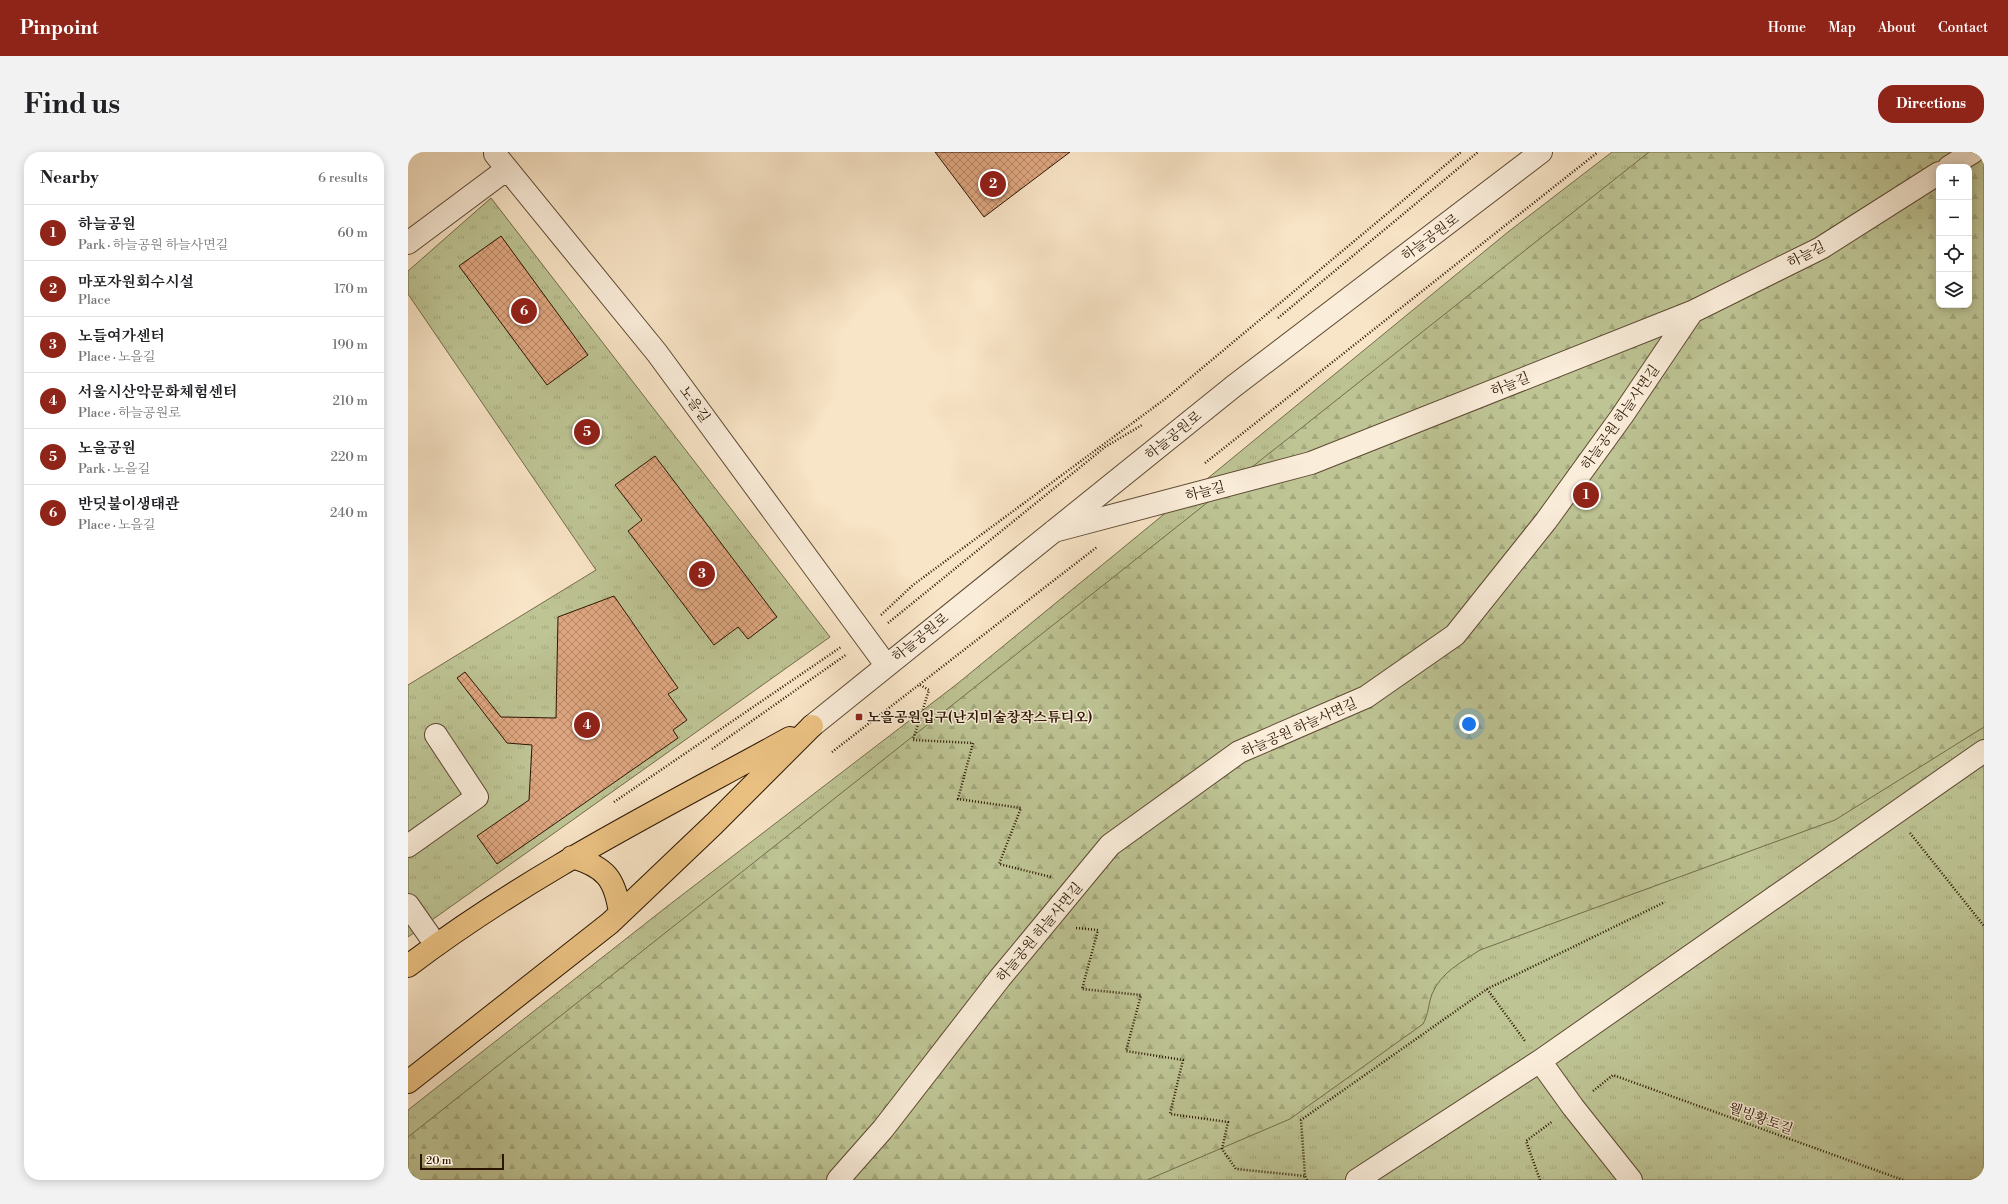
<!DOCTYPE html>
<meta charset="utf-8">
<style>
:root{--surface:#fff;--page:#f2f2f2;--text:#202124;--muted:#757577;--line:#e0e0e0;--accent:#8f2418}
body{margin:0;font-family:"Libre Bodoni","Noto Serif KR",serif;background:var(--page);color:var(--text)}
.controls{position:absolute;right:12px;top:12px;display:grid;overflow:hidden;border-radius:8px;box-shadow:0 2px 10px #0003}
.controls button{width:36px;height:36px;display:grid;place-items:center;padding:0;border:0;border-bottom:1px solid var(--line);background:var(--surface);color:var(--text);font:20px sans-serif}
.scale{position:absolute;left:12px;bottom:10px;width:84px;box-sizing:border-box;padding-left:4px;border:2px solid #2b1500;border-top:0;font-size:11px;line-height:14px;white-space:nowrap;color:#2b1500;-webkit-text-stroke:3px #faedda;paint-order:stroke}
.you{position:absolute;left:1061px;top:572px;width:14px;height:14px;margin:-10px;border:3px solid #fff;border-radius:50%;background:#1a73e8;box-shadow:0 0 0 6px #1a73e833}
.badge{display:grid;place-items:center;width:26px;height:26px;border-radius:50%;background:var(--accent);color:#fff;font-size:13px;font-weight:700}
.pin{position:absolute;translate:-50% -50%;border:2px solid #fff;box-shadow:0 1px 4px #0006}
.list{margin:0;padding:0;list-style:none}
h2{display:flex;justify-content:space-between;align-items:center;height:52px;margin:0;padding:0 16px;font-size:17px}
h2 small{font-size:13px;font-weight:400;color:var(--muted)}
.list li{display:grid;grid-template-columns:26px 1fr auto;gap:12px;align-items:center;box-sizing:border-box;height:56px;padding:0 16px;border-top:1px solid var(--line)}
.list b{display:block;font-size:15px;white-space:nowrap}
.list p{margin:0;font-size:13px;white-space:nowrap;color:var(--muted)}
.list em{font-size:13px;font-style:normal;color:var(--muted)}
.icon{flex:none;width:22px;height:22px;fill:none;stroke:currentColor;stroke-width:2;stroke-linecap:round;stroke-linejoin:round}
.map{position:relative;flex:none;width:1576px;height:1028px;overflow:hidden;border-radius:16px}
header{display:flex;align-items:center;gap:24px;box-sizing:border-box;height:56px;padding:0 20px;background:var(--accent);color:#fff}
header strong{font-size:19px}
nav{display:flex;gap:22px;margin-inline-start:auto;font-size:14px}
.intro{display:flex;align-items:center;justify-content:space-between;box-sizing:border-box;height:96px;padding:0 24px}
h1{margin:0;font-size:28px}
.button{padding:10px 18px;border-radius:16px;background:var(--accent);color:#fff;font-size:14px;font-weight:700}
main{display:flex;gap:24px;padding:0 24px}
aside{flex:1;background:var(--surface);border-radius:16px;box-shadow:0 2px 10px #0003}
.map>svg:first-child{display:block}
.grass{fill:url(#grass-tufts);stroke:#746c4a;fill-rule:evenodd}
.forest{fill:url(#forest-firs);stroke:#746c4a;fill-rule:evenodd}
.building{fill:url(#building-cross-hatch);stroke:#2b1500}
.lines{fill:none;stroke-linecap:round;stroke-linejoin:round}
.minor-casing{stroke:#5e4932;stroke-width:24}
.highway-casing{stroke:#2b1500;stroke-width:24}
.path{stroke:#2b1500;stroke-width:2.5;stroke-dasharray:1 2;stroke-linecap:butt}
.minor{stroke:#faedda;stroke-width:22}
.highway{stroke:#ecc283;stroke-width:22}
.poi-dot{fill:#8f2418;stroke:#faedda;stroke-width:1.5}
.labels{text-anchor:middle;stroke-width:3;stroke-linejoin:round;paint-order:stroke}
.street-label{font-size:14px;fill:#2b1500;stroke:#faedda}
.poi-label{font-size:14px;font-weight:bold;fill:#2b1500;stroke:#faedda;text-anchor:start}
</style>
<header>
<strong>Pinpoint</strong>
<nav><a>Home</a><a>Map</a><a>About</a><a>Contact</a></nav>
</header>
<div class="intro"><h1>Find us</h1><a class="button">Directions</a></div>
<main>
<aside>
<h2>Nearby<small>6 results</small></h2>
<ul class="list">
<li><span class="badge">1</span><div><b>하늘공원</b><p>Park · 하늘공원 하늘사면길</p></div><em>60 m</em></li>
<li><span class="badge">2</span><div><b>마포자원회수시설</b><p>Place</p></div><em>170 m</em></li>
<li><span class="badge">3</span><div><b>노들여가센터</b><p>Place · 노을길</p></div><em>190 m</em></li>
<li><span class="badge">4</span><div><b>서울시산악문화체험센터</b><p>Place · 하늘공원로</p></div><em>210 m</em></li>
<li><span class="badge">5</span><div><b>노을공원</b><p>Park · 노을길</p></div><em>220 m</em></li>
<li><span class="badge">6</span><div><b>반딧불이생태관</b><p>Place · 노을길</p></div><em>240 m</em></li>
</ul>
</aside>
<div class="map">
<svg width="1576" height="1028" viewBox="0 0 1576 1028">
<defs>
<pattern id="grass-tufts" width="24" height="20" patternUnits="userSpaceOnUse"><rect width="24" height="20" fill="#bec494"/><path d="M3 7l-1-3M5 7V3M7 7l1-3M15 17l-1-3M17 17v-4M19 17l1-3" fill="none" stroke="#a3a87e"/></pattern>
<pattern id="forest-firs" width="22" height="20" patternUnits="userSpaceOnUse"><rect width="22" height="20" fill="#bec494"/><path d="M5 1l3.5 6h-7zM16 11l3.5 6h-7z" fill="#a3a87e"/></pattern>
<pattern id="building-cross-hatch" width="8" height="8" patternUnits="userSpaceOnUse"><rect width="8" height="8" fill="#dfa781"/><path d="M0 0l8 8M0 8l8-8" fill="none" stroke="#b58767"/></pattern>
</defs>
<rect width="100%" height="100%" fill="#f8e4c6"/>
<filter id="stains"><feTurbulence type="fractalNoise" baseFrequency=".005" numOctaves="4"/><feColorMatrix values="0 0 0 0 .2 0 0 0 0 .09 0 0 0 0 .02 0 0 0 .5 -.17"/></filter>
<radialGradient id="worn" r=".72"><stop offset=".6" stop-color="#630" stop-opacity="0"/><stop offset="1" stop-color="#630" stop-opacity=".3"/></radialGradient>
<path class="grass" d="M1204,0H1576V1028H0V958L261,753L549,532L1100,80ZM1531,15H1561V153H1531Z
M83,46L422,485L0,785V533L188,418L0,142V119Z"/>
<path class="forest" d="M1241,0H1576V575L1427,668L1072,798C1054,810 1033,820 1024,842C1020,853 1021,861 1015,872L882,967L739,1028H0V985ZM1531,15H1561V153H1531Z"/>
<path class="building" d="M527,0H662L576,65Z
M93,84L180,203L139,233L51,114Z
M247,304L369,465L340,487L330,475L306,493L220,379L234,368L207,333Z
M206,444L270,536L260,542L279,568L265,578L270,586L89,712L69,684L121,648L124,593L99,591L49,526L57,520L93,565L148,566L150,465Z"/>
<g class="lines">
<g class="minor-casing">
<path id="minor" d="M87,0V2L249,201L478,513
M1541,15L1565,0
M0,91L99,17
M646,379L903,311L1284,160L1413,96L1531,21
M404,574L826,234L1133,0
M0,694L69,645L28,583
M0,753L28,793
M1132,909L1165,955L1223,1028
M430,1028L475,977L592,826L702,693L831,600L958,545L1047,483L1138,369L1214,264L1284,160
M949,1028L1132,909L1576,599"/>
</g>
<g class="highway-casing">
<path id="highway" d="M164,705C198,715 207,727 212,761
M0,814C118,724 253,657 382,586
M0,930L202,771L306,672L404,574"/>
</g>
<path class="path" d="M870,166L1070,0
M797,311L1190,0
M473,463L505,433L757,247L1053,0
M480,471L697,295L734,273
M512,533L521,538L505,588L565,591L550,647L613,656L591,712L643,725
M304,597L439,502
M424,600L689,395
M206,650L433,495
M1502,681L1576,774
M668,776L690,778L674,837L733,843L718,899L775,908L762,962L820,970L814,997L828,1017L897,1024
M1079,837L1117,889
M1185,939L1205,923L1495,1028
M899,1028L897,1024L893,968L1079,837L1257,750
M1132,1028L1118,989L1145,969"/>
<use href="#minor" class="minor"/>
<use href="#highway" class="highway"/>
</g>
<rect class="poi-dot" x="447" y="561" width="8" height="8" rx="2"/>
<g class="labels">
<g class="street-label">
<text transform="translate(1022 85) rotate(-37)" y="5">하늘공원로</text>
<text transform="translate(1398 102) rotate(-27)" y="5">하늘길</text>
<text transform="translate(1102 232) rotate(-22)" y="5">하늘길</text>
<text transform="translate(287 252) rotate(54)" y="5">노을길</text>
<text transform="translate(1212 265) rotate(-55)" y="5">하늘공원 하늘사면길</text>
<text transform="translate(765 283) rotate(-39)" y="5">하늘공원로</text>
<text transform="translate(797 339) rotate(-15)" y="5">하늘길</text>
<text transform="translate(512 485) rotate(-39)" y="5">하늘공원로</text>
<text transform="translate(891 575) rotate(-24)" y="5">하늘공원 하늘사면길</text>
<text transform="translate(631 780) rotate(-50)" y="5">하늘공원 하늘사면길</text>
<text transform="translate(1353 966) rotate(20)" y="5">웰빙황토길</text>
</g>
<g class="poi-label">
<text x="459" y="570">노을공원입구(난지미술창작스튜디오)</text>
</g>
</g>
<rect width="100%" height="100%" filter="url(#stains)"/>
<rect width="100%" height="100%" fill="url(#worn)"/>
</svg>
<div class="controls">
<button>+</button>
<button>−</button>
<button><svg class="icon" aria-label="locate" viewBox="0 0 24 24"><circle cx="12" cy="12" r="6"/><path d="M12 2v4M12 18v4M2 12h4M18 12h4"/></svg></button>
<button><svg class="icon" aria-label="layers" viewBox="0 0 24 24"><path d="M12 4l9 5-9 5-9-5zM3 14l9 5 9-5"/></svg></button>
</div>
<div class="scale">20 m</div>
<div class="you"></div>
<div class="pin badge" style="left:1178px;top:343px">1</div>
<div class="pin badge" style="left:585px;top:32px">2</div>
<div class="pin badge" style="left:294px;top:422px">3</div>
<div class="pin badge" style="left:179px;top:573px">4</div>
<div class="pin badge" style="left:179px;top:280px">5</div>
<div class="pin badge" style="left:116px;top:159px">6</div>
</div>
</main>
